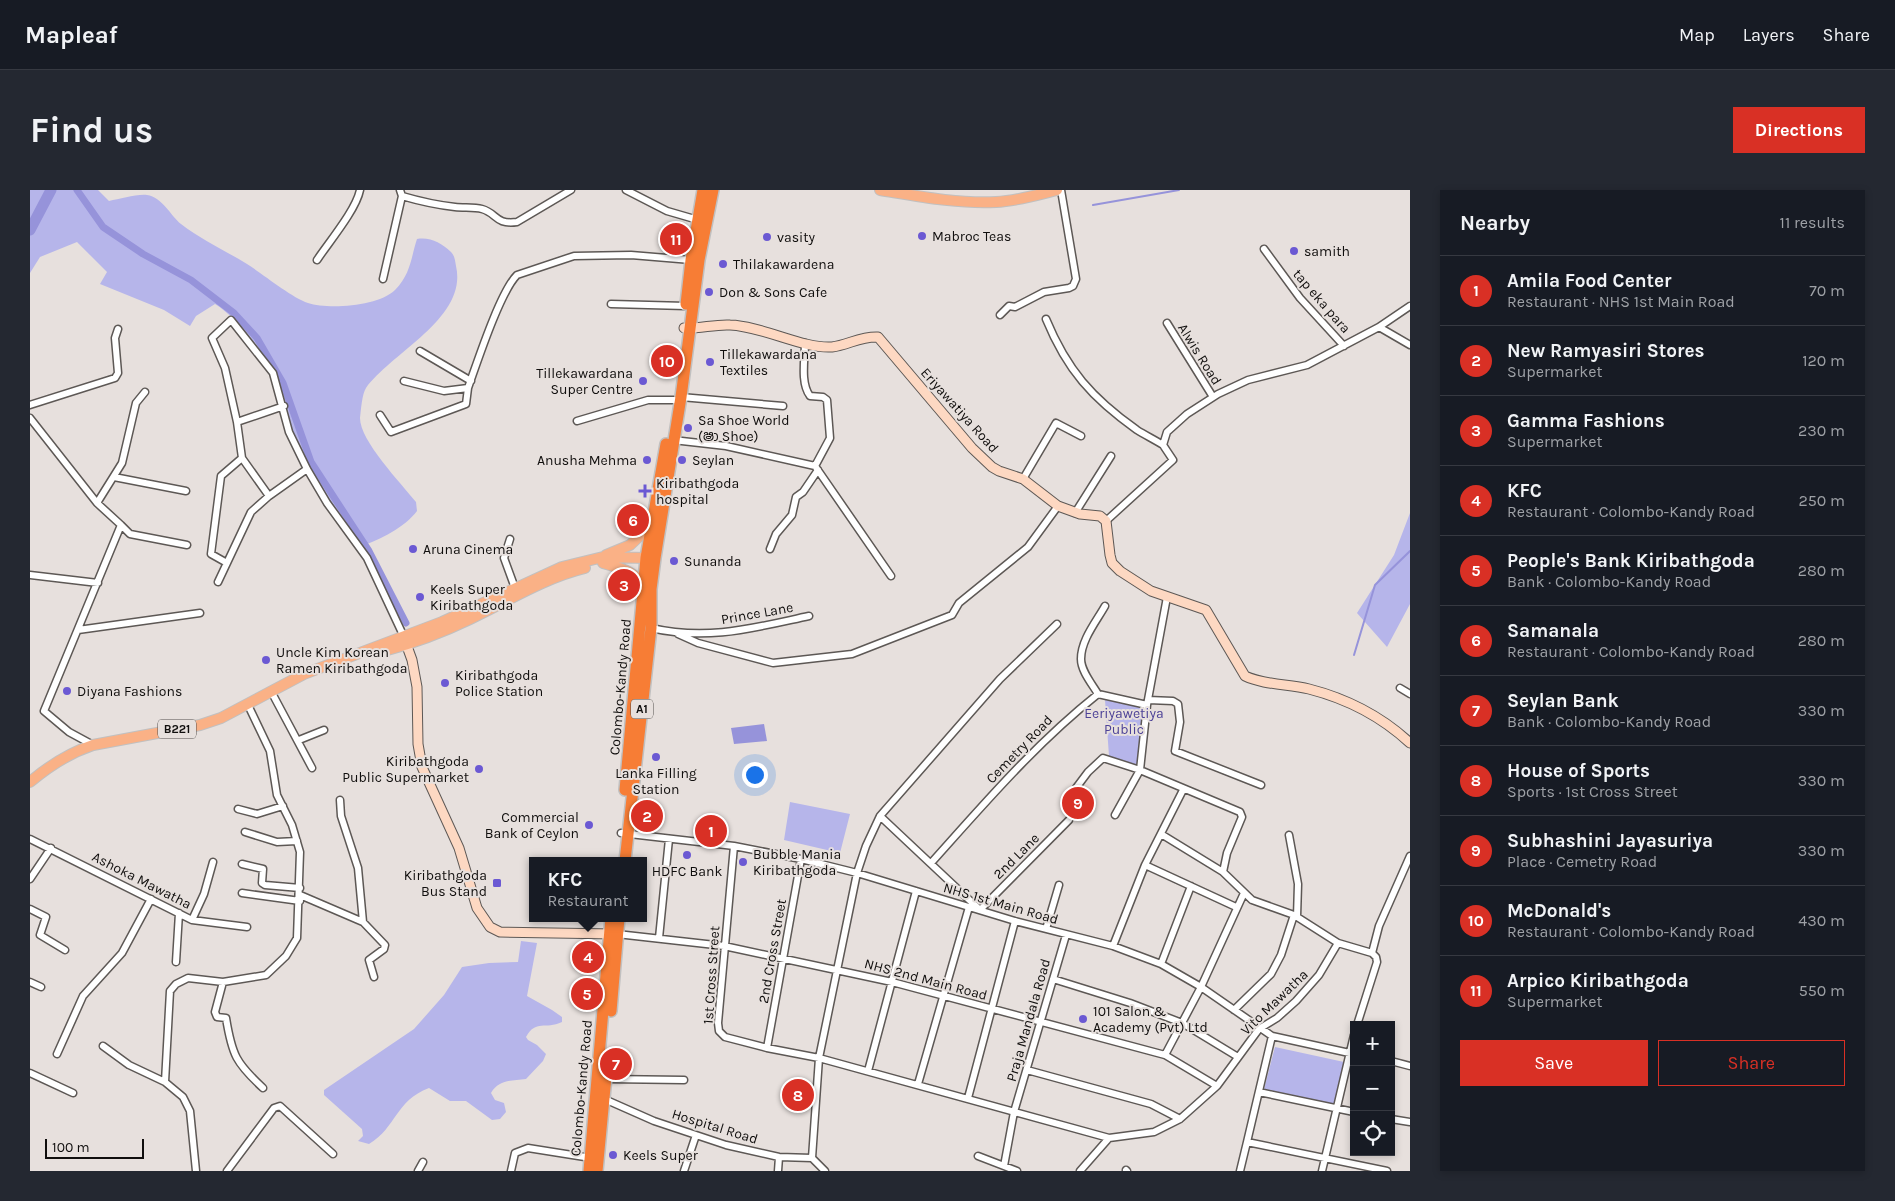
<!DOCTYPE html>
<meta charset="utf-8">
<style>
:root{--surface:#171b24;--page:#242831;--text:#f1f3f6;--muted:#9ea1a6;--line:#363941;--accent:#d93025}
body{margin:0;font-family:Karla,"Noto Sans Sinhala",sans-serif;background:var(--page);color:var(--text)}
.controls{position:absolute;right:15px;bottom:15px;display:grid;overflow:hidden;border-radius:0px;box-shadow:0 2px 8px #0003}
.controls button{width:45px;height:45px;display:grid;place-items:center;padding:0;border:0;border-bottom:1px solid var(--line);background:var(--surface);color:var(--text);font:25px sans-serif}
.scale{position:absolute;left:15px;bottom:12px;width:99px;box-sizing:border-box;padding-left:5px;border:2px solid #100e0d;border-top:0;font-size:14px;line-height:18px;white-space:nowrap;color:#100e0d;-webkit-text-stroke:4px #e7e0dd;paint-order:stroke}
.you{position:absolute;left:724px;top:584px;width:18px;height:18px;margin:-12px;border:4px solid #fff;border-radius:50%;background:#1a73e8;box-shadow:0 0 0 8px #1a73e833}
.badge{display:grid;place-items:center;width:32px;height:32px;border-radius:50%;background:var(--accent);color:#fff;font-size:16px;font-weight:700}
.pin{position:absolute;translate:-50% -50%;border:2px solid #fff;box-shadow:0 1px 5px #0006}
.popup{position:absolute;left:499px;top:667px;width:118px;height:65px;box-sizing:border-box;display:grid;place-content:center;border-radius:0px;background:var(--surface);filter:drop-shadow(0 1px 4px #0005);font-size:16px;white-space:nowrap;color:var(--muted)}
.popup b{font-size:19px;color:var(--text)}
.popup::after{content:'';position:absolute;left:50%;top:100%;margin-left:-10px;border:10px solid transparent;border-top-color:var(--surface)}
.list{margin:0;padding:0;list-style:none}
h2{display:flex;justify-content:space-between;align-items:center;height:65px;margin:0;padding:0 20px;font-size:21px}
h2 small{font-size:16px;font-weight:400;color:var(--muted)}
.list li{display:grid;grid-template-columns:32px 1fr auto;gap:15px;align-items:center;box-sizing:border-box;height:70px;padding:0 20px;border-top:1px solid var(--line)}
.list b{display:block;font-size:19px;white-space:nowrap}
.list p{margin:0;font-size:16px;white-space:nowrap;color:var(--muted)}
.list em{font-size:16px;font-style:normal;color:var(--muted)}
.actions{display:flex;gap:10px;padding:15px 20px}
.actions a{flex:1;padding:11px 0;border:1px solid var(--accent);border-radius:0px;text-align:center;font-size:18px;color:var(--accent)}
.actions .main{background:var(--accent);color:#fff}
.icon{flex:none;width:28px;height:28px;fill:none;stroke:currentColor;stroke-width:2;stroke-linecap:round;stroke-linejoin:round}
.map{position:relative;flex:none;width:1380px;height:981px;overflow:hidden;border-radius:0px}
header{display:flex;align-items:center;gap:30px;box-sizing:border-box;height:70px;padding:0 25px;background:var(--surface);border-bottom:1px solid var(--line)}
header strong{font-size:24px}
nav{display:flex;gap:28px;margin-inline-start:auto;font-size:18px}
.intro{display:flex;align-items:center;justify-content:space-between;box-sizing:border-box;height:120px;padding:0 30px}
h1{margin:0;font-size:35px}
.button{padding:12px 22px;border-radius:0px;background:var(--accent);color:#fff;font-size:18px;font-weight:700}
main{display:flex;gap:30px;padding:0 30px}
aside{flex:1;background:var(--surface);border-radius:0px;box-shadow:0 2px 8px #0003}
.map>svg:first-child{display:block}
.green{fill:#b6b5ea}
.water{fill:#9693da}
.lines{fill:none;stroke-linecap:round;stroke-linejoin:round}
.stream{stroke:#9693da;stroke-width:2}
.canal{stroke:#9693da;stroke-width:7}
.river{stroke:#9693da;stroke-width:11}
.street-casing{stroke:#5d5855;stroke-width:9}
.secondary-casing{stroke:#5d5855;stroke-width:11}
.primary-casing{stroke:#c1c0c0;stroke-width:12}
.highway-casing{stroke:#c1c0c0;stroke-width:14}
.street{stroke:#fff;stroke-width:6}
.secondary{stroke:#fdd8c2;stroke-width:9}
.primary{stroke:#fab186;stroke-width:10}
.highway{stroke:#f77d35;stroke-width:11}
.poi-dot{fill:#6b59d3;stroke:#e7e0dd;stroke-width:2}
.labels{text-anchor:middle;stroke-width:4;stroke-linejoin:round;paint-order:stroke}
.shield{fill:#e7e0dd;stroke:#504d4b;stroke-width:1}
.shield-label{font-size:12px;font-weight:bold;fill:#100e0d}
.poi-label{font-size:14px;fill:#100e0d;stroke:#e7e0dd;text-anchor:start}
.street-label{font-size:14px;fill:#100e0d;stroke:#e7e0dd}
.park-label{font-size:14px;fill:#4d4297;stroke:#e7e0dd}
</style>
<header>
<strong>Mapleaf</strong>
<nav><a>Map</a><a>Layers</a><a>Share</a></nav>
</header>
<div class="intro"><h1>Find us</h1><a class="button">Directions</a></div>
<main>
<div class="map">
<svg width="1380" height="981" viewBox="0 0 1380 981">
<rect width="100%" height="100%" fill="#e7e0dd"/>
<path class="green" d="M0,0H68L79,11C90,9 106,4 117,5C132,7 141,26 151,34C172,50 194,60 217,74C233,84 261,107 278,113C299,120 349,116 365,100C381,84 381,67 387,49C401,47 411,53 421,62C425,66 425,71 426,76C438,128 362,162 336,198C332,204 331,220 330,228C330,251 371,293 386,312L387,321C375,337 350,350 331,356C309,324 286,293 269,259C258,236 257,209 246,186C236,164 205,126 185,114L166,126L160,136L134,120L70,94L77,82L47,52L10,67L0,83Z
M1380,323V414L1357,457L1327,423L1364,365Z
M1075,510L1113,516L1107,575L1079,566Z
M760,612L820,624L810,663L754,650Z
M491,751L507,753L497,806L522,820L532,827V832C515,840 506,829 496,847L498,850L507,855L516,864L513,871L496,889C482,891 469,889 461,903L465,910L474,913L476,922L470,929L462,930L436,911H420L399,898C365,911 367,937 339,954L328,951L333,946L332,939L294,905V900L384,839L414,805L432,777L459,773L488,772Z
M1245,857L1314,872L1305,914L1234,899Z"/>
<path class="water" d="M734,534L737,551L704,554L701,538Z"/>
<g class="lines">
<path class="stream" d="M1063,15L1149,0
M1324,465L1345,395L1380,361"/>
<path class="canal" d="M47,0L73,37L113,64L161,90L204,123L227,148L253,193L281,272L339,361L376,433"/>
<path class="river" d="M0,40L21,0"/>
<g class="street-casing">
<path id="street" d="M370,0L372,6C389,11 407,15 425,17C434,18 444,17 452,19C467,23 465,35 487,32L541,0
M596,0L637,21L668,30
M1234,59L1270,108L1314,156
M287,70C299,52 326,20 330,0
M353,89L372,6
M581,114L656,116
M970,125L979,116L985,117L1014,102L1039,98L1043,96L1046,89L1031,0
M1016,129C1037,180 1062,208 1107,240C1115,245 1125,250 1133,255
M1137,133L1183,207
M1349,137L1380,155
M775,153C775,168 770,193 780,206L793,207L797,210L800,248L785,276
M390,161L441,191
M374,191L414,201L438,198C447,173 470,102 487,85L544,66L601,65L661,70
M651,207L753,216
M0,215L85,188L88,183L85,148L88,139
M254,216L207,232L195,178L182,148L201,130L243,183L259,242L277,279L297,313L337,368L374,447
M350,225L361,242L436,214L438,198
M0,228L67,313L91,335L14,521L39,542L63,555
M547,231L618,210H644
M207,232L212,268L239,306L277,279
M643,250L696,256L785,276L861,386
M84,287L156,301
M993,289L1026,233L1051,246
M67,313L92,273L106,213L115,202
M1045,323L1081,266
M1076,331L1143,270L1133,255L1137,242L1157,224L1188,204L1218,190L1277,175L1349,137L1380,116
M91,335L100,344L157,355
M480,349L474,368L485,398
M740,359L746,344L762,325L766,307L773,302L788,280
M197,373L181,364L191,286L212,268
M0,385L68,393
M188,392L221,322L239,306
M1027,434L970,489L850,626L836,656L827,683L789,868L1079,948
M621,438C678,451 723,438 779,426
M48,440L170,423
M648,444L668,453L743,473L822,464L922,425L929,413L998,357L1028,316
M1370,498L1380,504
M242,503L282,578
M1068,504C1062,494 1051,481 1051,469C1051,450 1066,432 1075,416
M1118,510L1143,511L1148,514L1150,532L1145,561L1231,595
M269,550L294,540
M310,610L311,626L328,678L333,732
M1037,610L1058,582L1073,568L1110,580L1210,622L1212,627L1197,663L1193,682L1222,710L1264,725L1308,753L1342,763L1346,767L1347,772L1327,835
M208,619L227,624L253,616
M1085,625L1110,580L1117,515L1137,407
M850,626L950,720L1039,630
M215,642L247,652L267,651
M591,643L704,656L771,669L827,683L985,731L1083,756L1131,774L1171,797L1242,846L1324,864
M1131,644L1193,682
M1259,645L1268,694L1267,727
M0,649L162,730L217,737
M704,656L688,833L689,841L695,847L737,858L789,868L782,968
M901,673C954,614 1005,554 1068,504L1117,515
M212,674L233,679L232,693L235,695L270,698
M1115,675L1153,600
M0,689L21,658
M212,703L270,711
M270,705L333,732L355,755L354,759L339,770L344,787
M0,719L16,727L10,745L35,760
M162,730L174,704L183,672
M1016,739L1029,695
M587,744L694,756L862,792L1135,865L1187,896
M629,748L639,649
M1083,756L1115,675L1206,717
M1342,763L1349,736L1380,666
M146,772L149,723
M1131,774L1161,696
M1023,789L1100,813L1152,833L1208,867
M0,792L11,797
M193,792L185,822L187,827L196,828C202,865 206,873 233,898
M1204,820L1241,784L1251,765L1264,725
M1242,846L1217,952L1357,981
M73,856L99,875L135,892
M737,858L771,669
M27,864L53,806L92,763L121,709
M1135,865L1171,797L1214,703
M1361,871L1380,876
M997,880L1121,914L1150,929
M838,881L886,701
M0,883L43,903
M576,889L654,890
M888,894L939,717
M1229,902L1324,922
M572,908L624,931L696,955L749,967L782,968L795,981
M938,908L985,731
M1361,929L1380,932
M948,966L987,981
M974,976L984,922L1036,745
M1096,980L1097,981
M166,981L160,921L153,907L135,892L140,801L146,794L158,788L193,792L236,785L256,766L267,748L270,662L262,635L247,605L240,561L218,515
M197,981L244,918L250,916L303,964
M388,981L393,972
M481,981L485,963L498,958L561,968
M654,981L666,945
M748,981L749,967
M1050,981L1079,948L1124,942L1150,929L1187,896L1229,839L1247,828L1266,811L1289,785L1308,753
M1210,981L1217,952
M1292,981L1324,845"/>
</g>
<g class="secondary-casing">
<path id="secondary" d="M654,138C669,139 685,134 700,135C732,136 773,159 802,157C818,155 831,146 848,147L942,258L962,277L969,281L993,289L1028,316L1050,324L1070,326L1076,331L1080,365L1082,373L1090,381L1121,401L1176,420L1215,486C1234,495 1258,494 1279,499C1318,509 1351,526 1380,553
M374,448L382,470L387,497L388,554L392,577L429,658L447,718L460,737L470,742L585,744"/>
</g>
<g class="primary-casing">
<path id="primary" d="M850,0C887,6 928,14 966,12C987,11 1007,5 1027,0
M576,365L600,355L620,336
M573,373C589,378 607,381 613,398
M354,461C384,453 413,442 440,429C478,411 514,388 555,378
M0,592C19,576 39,563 63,555L170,535L191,528L274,484L412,432L532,377L573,367L616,368"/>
</g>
<g class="highway-casing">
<path id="highway" d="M656,114L661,70L673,0
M595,600L616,368L636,254
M595,671L621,438V399L625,368L651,207L669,70L683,0
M581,821L589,728
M559,981L581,728
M567,981L576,887"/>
</g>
<use href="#street" class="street"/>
<use href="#secondary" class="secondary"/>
<use href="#primary" class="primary"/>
<use href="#highway" class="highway"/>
</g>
<g class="poi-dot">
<circle cx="892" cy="46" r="5"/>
<circle cx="737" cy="47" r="5"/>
<circle cx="1264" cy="61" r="5"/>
<circle cx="693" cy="74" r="5"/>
<circle cx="679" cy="102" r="5"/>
<circle cx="680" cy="172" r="5"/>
<circle cx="613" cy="191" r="5"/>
<circle cx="658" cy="238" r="5"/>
<circle cx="617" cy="270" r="5"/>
<circle cx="652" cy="270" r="5"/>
<path d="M612.5 293.5h5v5h5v5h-5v5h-5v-5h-5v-5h5z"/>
<circle cx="383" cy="359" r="5"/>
<circle cx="644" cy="371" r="5"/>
<circle cx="390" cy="407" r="5"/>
<circle cx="236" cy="470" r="5"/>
<circle cx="415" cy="493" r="5"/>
<circle cx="37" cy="501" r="5"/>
<circle cx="626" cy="567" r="5"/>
<circle cx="449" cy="579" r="5"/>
<circle cx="559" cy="635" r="5"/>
<circle cx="657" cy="665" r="5"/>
<circle cx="713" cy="672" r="5"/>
<rect x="462" y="688" width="10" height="10" rx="2.5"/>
<circle cx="1053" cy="829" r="5"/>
<circle cx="583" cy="965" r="5"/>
</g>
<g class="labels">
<g class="shield">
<rect x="601" y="509.5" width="22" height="19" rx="4"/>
<rect x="128" y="529.5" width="38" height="19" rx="4"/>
</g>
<g class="shield-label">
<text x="612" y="523">A1</text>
<text x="147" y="543">B221</text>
</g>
<g class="poi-label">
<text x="902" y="51">Mabroc Teas</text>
<text x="747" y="52">vasity</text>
<text x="1274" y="66">samith</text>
<text x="703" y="79">Thilakawardena</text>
<text x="689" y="107">Don &amp; Sons Cafe</text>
<text x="690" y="169">Tillekawardana<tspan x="690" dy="16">Textiles</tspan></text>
<text x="603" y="188" text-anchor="end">Tillekawardana<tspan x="603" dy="16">Super Centre</tspan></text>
<text x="668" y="235">Sa Shoe World<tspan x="668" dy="16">(ෂා Shoe)</tspan></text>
<text x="607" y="275" text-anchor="end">Anusha Mehma</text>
<text x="662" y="275">Seylan</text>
<text x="626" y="298">Kiribathgoda<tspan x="626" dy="16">hospital</tspan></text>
<text x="393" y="364">Aruna Cinema</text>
<text x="654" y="376">Sunanda</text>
<text x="400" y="404">Keels Super<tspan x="400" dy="16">Kiribathgoda</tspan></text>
<text x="246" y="467">Uncle Kim Korean<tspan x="246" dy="16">Ramen Kiribathgoda</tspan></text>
<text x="425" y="490">Kiribathgoda<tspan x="425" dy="16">Police Station</tspan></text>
<text x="47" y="506">Diyana Fashions</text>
<text x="439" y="576" text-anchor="end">Kiribathgoda<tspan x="439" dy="16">Public Supermarket</tspan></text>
<text x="626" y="588" text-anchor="middle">Lanka Filling<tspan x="626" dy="16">Station</tspan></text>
<text x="549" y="632" text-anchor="end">Commercial<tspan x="549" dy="16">Bank of Ceylon</tspan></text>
<text x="723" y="669">Bubble Mania<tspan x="723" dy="16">Kiribathgoda</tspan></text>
<text x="657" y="686" text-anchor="middle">HDFC Bank</text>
<text x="457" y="690" text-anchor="end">Kiribathgoda<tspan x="457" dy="16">Bus Stand</tspan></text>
<text x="1063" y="826">101 Salon &amp;<tspan x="1063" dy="16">Academy (Pvt) Ltd</tspan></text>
<text x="593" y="970">Keels Super</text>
</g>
<g class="street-label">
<text transform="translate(1292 111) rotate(49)" y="5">tap eka para</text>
<text transform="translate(1170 164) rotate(58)" y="5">Alwis Road</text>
<text transform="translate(930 220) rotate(48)" y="5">Eriyawatiya Road</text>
<text transform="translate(727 423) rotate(-10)" y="5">Prince Lane</text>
<text transform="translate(590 497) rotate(-85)" y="5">Colombo-Kandy Road</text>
<text transform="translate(989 559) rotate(-46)" y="5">Cemetry Road</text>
<text transform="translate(986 666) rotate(-45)" y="5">2nd Lane</text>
<text transform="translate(112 690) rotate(27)" y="5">Ashoka Mawatha</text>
<text transform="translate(971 713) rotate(16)" y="5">NHS 1st Main Road</text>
<text transform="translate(742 761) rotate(-80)" y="5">2nd Cross Street</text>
<text transform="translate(681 785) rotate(-86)" y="5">1st Cross Street</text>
<text transform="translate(896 789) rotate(15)" y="5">NHS 2nd Main Road</text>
<text transform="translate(1244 812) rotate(-44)" y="5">Vito Mawatha</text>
<text transform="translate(998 830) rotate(-74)" y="5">Praja Mandala Road</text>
<text transform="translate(551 898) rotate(-85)" y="5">Colombo-Kandy Road</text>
<text transform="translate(685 936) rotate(17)" y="5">Hospital Road</text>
</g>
<g class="park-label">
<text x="1094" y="528">Eeriyawetiya<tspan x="1094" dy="16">Public</tspan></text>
</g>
</g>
</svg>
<div class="controls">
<button>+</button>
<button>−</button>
<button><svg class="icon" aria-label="locate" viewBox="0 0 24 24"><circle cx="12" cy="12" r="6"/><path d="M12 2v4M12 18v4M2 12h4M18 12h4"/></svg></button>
</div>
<div class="scale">100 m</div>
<div class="you"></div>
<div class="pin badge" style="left:681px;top:641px">1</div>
<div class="pin badge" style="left:617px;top:626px">2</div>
<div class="pin badge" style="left:594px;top:395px">3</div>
<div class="pin badge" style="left:558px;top:767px">4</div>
<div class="popup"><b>KFC</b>Restaurant</div>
<div class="pin badge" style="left:557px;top:804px">5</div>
<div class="pin badge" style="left:603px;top:330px">6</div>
<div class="pin badge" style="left:586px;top:874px">7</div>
<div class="pin badge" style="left:768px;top:905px">8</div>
<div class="pin badge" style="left:1048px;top:613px">9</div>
<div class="pin badge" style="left:637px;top:171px">10</div>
<div class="pin badge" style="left:646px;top:49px">11</div>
</div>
<aside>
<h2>Nearby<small>11 results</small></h2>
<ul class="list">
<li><span class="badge">1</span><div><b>Amila Food Center</b><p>Restaurant · NHS 1st Main Road</p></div><em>70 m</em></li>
<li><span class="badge">2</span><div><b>New Ramyasiri Stores</b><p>Supermarket</p></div><em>120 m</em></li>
<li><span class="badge">3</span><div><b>Gamma Fashions</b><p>Supermarket</p></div><em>230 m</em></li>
<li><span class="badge">4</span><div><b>KFC</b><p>Restaurant · Colombo-Kandy Road</p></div><em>250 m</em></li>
<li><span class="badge">5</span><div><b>People's Bank Kiribathgoda</b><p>Bank · Colombo-Kandy Road</p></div><em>280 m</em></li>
<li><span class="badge">6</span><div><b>Samanala</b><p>Restaurant · Colombo-Kandy Road</p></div><em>280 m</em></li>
<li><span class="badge">7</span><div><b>Seylan Bank</b><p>Bank · Colombo-Kandy Road</p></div><em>330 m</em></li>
<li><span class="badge">8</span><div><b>House of Sports</b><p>Sports · 1st Cross Street</p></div><em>330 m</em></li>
<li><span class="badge">9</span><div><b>Subhashini Jayasuriya</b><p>Place · Cemetry Road</p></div><em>330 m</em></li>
<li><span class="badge">10</span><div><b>McDonald's</b><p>Restaurant · Colombo-Kandy Road</p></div><em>430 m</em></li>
<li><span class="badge">11</span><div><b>Arpico Kiribathgoda</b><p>Supermarket</p></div><em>550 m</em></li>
</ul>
<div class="actions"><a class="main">Save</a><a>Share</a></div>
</aside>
</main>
